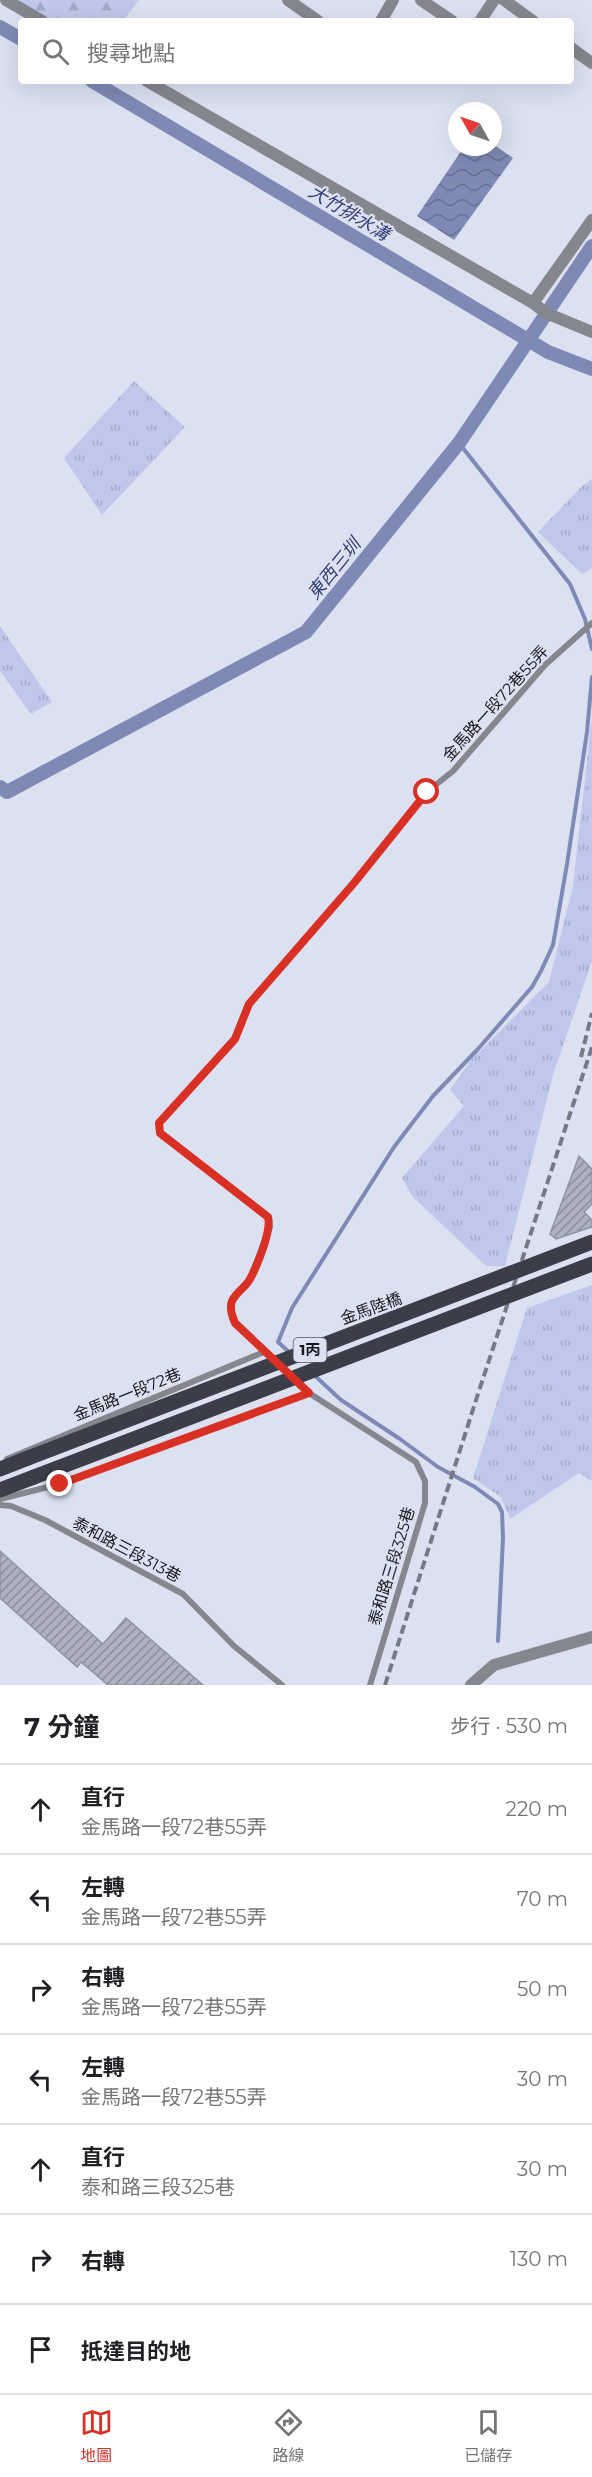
<!DOCTYPE html>
<html lang="zh-TW">
<meta charset="utf-8">
<style>
:root{--surface:#fff;--page:#f6f6f6;--text:#202124;--muted:#757577;--line:#e0e0e0;--accent:#d93025}
body{margin:0;font-family:Montserrat,"Noto Sans TC",sans-serif;background:var(--page);color:var(--text)}
.compass{position:absolute;left:448px;top:102px;width:54px;height:54px;border-radius:50%;background:var(--surface);box-shadow:0 6px 24px #0002;rotate:310deg}
.stop{position:absolute;width:18px;height:18px;margin:-14px;border:4px solid #d93025;border-radius:50%;background:#fff}
.stop.end{background:#d93025;border-color:#fff;box-shadow:0 2px 6px #0008}
.list{margin:0;padding:0;list-style:none}
h2{display:flex;justify-content:space-between;align-items:center;height:78px;margin:0;padding:0 24px;font-size:26px}
h2 small{font-size:20px;font-weight:400;color:var(--muted)}
.list li{display:grid;grid-template-columns:39px 1fr auto;gap:18px;align-items:center;box-sizing:border-box;height:90px;padding:0 24px;border-top:2px solid var(--line)}
.list b{display:block;font-size:22px;white-space:nowrap}
.list p{margin:0;font-size:20px;white-space:nowrap;color:var(--muted)}
.list em{font-size:20px;font-style:normal;color:var(--muted)}
.icon{flex:none;width:33px;height:33px;fill:none;stroke:currentColor;stroke-width:2;stroke-linecap:round;stroke-linejoin:round}
.map{position:relative;flex:none;width:592px;height:1685px;overflow:hidden}
.search{position:absolute;background:var(--surface);box-shadow:0 6px 24px #0002;left:18px;right:18px;top:18px;height:66px;display:flex;align-items:center;gap:15px;box-sizing:border-box;padding:0 21px;border-radius:6px;color:var(--muted);font-size:22px}
.sheet{height:708px;background:var(--surface)}
nav{display:flex;justify-content:space-around;align-items:center;box-sizing:border-box;height:84px;border-top:2px solid var(--line);background:var(--surface);font-size:16px;color:var(--muted)}
nav a{display:grid;justify-items:center;gap:3px}
nav .on{color:var(--accent)}
.map>svg:first-child{display:block}
.grass{fill:url(#grass-tufts)}
.forest{fill:url(#forest-firs)}
.water{fill:url(#water-waves)}
.lines{fill:none;stroke-linecap:round;stroke-linejoin:round}
.stream{stroke:#7e8ab5;stroke-width:4}
.canal{stroke:#7e8ab5;stroke-width:14}
.building{fill:url(#building-hatch);stroke:#8f94a3;stroke-width:1.5}
.service{stroke:#85878e;stroke-width:6}
.minor{stroke:#85878e;stroke-width:12}
.primary{stroke:#3b3e49;stroke-width:15}
.rail{stroke:#757983;stroke-width:4;stroke-dasharray:9 4.5;stroke-linecap:butt}
.primary-bridge{stroke:#3b3e49;stroke-width:15}
.route{stroke:#d93025;stroke-width:8}
.labels{text-anchor:middle;stroke-width:4.5;stroke-linejoin:round;paint-order:stroke}
.shield{fill:#dce1f2;stroke:#52555e;stroke-width:1.5}
.shield-label{font-size:15px;font-weight:bold;fill:#17191e}
.street-label{font-size:16px;fill:#17191e;stroke:#dce1f2}
.water-label{font-size:18px;font-style:italic;fill:#35417a;stroke:#dce1f2}
</style>
<div class="map">
<svg width="592" height="1685" viewBox="0 0 592 1685">
<defs>
<pattern id="grass-tufts" width="24" height="20" patternUnits="userSpaceOnUse" patternTransform="scale(1.5)"><rect width="24" height="20" fill="#bfc8ea"/><path d="M3 7l-1-3M5 7V3M7 7l1-3M15 17l-1-3M17 17v-4M19 17l1-3" fill="none" stroke="#a3abc8"/></pattern>
<pattern id="forest-firs" width="22" height="20" patternUnits="userSpaceOnUse" patternTransform="scale(1.5)"><rect width="22" height="20" fill="#bfc8ea"/><path d="M5 1l3.5 6h-7zM16 11l3.5 6h-7z" fill="#a3abc8"/></pattern>
<pattern id="water-waves" width="16" height="10" patternUnits="userSpaceOnUse" patternTransform="scale(1.5)"><rect width="16" height="10" fill="#7e8ab5"/><path d="M0 5q4-4 8 0t8 0" fill="none" stroke="#667093"/></pattern>
<pattern id="building-hatch" width="6" height="6" patternUnits="userSpaceOnUse" patternTransform="scale(1.5)"><rect width="6" height="6" fill="#acb0c0"/><path d="M-1 1l2-2M0 6l6-6M5 7l2-2" fill="none" stroke="#8b8e9b"/></pattern>
</defs>
<rect width="100%" height="100%" fill="#dce1f2"/>
<path class="grass" d="M134,381L185,427L102,515L64,458Z
M592,479V568L582,574L538,532L581,487Z
M0,626L52,702L31,714L0,671Z
M592,716V961L553,1075L505,1266H486L413,1197L402,1178L464,1106L450,1090L471,1060L549,982L573,886Z
M592,1285V1481L579,1473L510,1519L501,1497L473,1478L527,1308Z"/>
<path class="forest" d="M20,0H139L123,21H49L19,6Z"/>
<path class="water" d="M493,144L513,158L454,240L417,216L464,147H493Z"/>
<g class="lines">
<path class="stream" d="M459,443L570,584L585,619L592,649
M290,1353L278,1342L292,1308L394,1147L433,1096L478,1049L532,987L541,971L553,945L567,864L587,732L592,677
M313,1374L341,1400L400,1439L438,1467L475,1487L498,1504L502,1512L503,1538L498,1641"/>
<path class="canal" d="M0,27L21,39
M92,81L548,352L592,369
M0,787L7,792L306,632L459,443L592,246"/>
</g>
<path class="building" d="M579,1156L592,1169V1204L584,1212L592,1220V1227L556,1239L550,1234Z
M0,1551L103,1644L126,1618L203,1685H108L81,1662L77,1667L0,1598Z"/>
<g class="lines">
<path class="service" d="M7,1459L264,1352
M0,1499L60,1484L309,1393
M0,1505L11,1506L45,1520L183,1594L234,1646L282,1685
M370,1685L425,1503V1481L416,1462L309,1393L235,1323L231,1312L232,1301L250,1279L270,1227L268,1217L160,1133L159,1123L235,1039L248,1004L354,883L427,792L453,771L545,665L592,623"/>
<path class="minor" d="M6,0L42,21
M288,0L318,21
M421,0L452,21
M504,0L533,21
M381,21L393,0
M480,21L494,0
M571,48L592,63
M147,81L533,303L546,313L592,332
M533,303L592,220
M471,1685L494,1665L592,1637"/>
<path class="primary" d="M0,1469L28,1458
M0,1490L34,1477"/>
<path class="rail" d="M581,1057L592,1013
M385,1685L476,1400L592,1047"/>
<path class="primary-bridge" d="M28,1458L592,1242
M34,1477L592,1264"/>
</g>
<g class="lines">
<path class="route" d="M60,1484L309,1393L235,1323C232,1316 229,1308 232,1301C236,1292 246,1287 250,1279C257,1266 272,1230 268,1217L160,1133L159,1123L235,1039L249,1004L354,883L427,792"/>
</g>
<g class="labels">
<rect class="shield" x="293.5" y="1338" width="33" height="24" rx="4.5"/>
<g class="shield-label">
<text x="310" y="1355">1丙</text>
</g>
<g class="street-label">
<text transform="translate(495 703) rotate(-48)" y="6">金馬路一段72巷55弄</text>
<text transform="translate(371 1308) rotate(-20)" y="6">金馬陸橋</text>
<text transform="translate(127 1394) rotate(-22)" y="6">金馬路一段72巷</text>
<text transform="translate(127 1549) rotate(28)" y="6">泰和路三段313巷</text>
<text transform="translate(391 1566) rotate(-73)" y="6">泰和路三段325巷</text>
</g>
<g class="water-label">
<text transform="translate(349 213) rotate(31)" y="6">大竹排水溝</text>
<text transform="translate(334 569) rotate(-51)" y="6">東西三圳</text>
</g>
</g>
</svg>
<svg class="compass" viewBox="-18 -18 36 36"><path d="M0-13l5 13h-10z" fill="#e53935"/><path d="M0 13l5-13h-10z" fill="#757577"/></svg>
<div class="stop" style="left:427px;top:792px"></div>
<div class="stop end" style="left:60px;top:1484px"></div>
<div class="search"><svg class="icon" aria-label="search" viewBox="0 0 24 24"><circle cx="10" cy="10" r="6"/><path d="M15 15l6 6"/></svg>搜尋地點</div>
</div>
<section class="sheet">
<h2>7 分鐘<small>步行 · 530 m</small></h2>
<ul class="list">
<li><svg class="icon" aria-label="ahead" viewBox="0 0 24 24"><path d="M12 20V5M6 11l6-6 6 6"/></svg><div><b>直行</b><p>金馬路一段72巷55弄</p></div><em>220 m</em></li>
<li><svg class="icon" aria-label="left" viewBox="0 0 24 24"><path d="M17 20v-9H6M10 6l-5 5 5 5"/></svg><div><b>左轉</b><p>金馬路一段72巷55弄</p></div><em>70 m</em></li>
<li><svg class="icon" aria-label="right" viewBox="0 0 24 24"><path d="M7 20v-9h11M14 6l5 5-5 5"/></svg><div><b>右轉</b><p>金馬路一段72巷55弄</p></div><em>50 m</em></li>
<li><svg class="icon" aria-label="left" viewBox="0 0 24 24"><path d="M17 20v-9H6M10 6l-5 5 5 5"/></svg><div><b>左轉</b><p>金馬路一段72巷55弄</p></div><em>30 m</em></li>
<li><svg class="icon" aria-label="ahead" viewBox="0 0 24 24"><path d="M12 20V5M6 11l6-6 6 6"/></svg><div><b>直行</b><p>泰和路三段325巷</p></div><em>30 m</em></li>
<li><svg class="icon" aria-label="right" viewBox="0 0 24 24"><path d="M7 20v-9h11M14 6l5 5-5 5"/></svg><div><b>右轉</b></div><em>130 m</em></li>
<li><svg class="icon" aria-label="arrive" viewBox="0 0 24 24"><path d="M6 21V4h12l-3 4 3 4H6"/></svg><div><b>抵達目的地</b></div></li>
</ul>
</section>
<nav>
<a class="on"><svg class="icon" aria-label="map" viewBox="0 0 24 24"><path d="M3 6l6-2 6 2 6-2v14l-6 2-6-2-6 2zM9 4v14M15 6v14"/></svg>地圖</a>
<a><svg class="icon" aria-label="directions" viewBox="0 0 24 24"><path d="M12 3l9 9-9 9-9-9zM9 14v-3h6M13 9l2 2-2 2"/></svg>路線</a>
<a><svg class="icon" aria-label="saved" viewBox="0 0 24 24"><path d="M7 4h10v16l-5-4-5 4z"/></svg>已儲存</a>
</nav>
